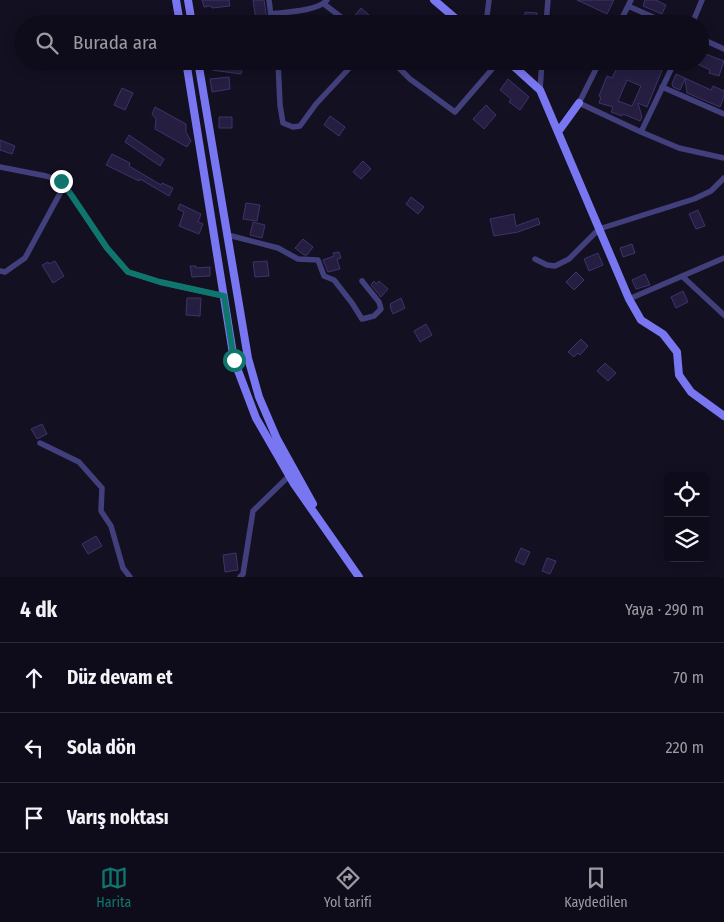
<!DOCTYPE html>
<html lang="tr">
<meta charset="utf-8">
<style>
:root{--surface:#0e0c1a;--page:#171523;--text:#f1f3f6;--muted:#9b9ba2;--line:#2e2c39;--accent:#0f766e}
body{margin:0;font-family:"Fira Sans Condensed",sans-serif;background:var(--page);color:var(--text)}
.controls{position:absolute;right:15px;bottom:15px;display:grid;overflow:hidden;border-radius:8px;box-shadow:0 2px 12px #0003}
.controls button{width:45px;height:45px;display:grid;place-items:center;padding:0;border:0;border-bottom:1px solid var(--line);background:var(--surface);color:var(--text);font:25px sans-serif}
.stop{position:absolute;width:15px;height:15px;margin:-11px;border:4px solid #0f766e;border-radius:50%;background:#fff}
.stop.end{background:#0f766e;border-color:#fff;box-shadow:0 1px 5px #0008}
.list{margin:0;padding:0;list-style:none}
h2{display:flex;justify-content:space-between;align-items:center;height:65px;margin:0;padding:0 20px;font-size:21px}
h2 small{font-size:16px;font-weight:400;color:var(--muted)}
.list li{display:grid;grid-template-columns:32px 1fr auto;gap:15px;align-items:center;box-sizing:border-box;height:70px;padding:0 20px;border-top:1px solid var(--line)}
.list b{display:block;font-size:19px;white-space:nowrap}
.list em{font-size:16px;font-style:normal;color:var(--muted)}
.icon{flex:none;width:28px;height:28px;fill:none;stroke:currentColor;stroke-width:2;stroke-linecap:round;stroke-linejoin:round}
.map{position:relative;flex:none;width:724px;height:577px;overflow:hidden}
.search{position:absolute;background:var(--surface);box-shadow:0 2px 12px #0003;left:15px;right:15px;top:15px;height:55px;display:flex;align-items:center;gap:12px;box-sizing:border-box;padding:0 18px;border-radius:28px;color:var(--muted);font-size:19px}
.sheet{height:275px;background:var(--surface)}
nav{display:flex;justify-content:space-around;align-items:center;box-sizing:border-box;height:70px;border-top:1px solid var(--line);background:var(--surface);font-size:14px;color:var(--muted)}
nav a{display:grid;justify-items:center;gap:2px}
nav .on{color:var(--accent)}
.map>svg:first-child{display:block}
.building{fill:#251e41;stroke:#3e336b;fill-rule:evenodd}
.lines{fill:none;stroke-linecap:round;stroke-linejoin:round}
.street{stroke:#42407c;stroke-width:5.5}
.secondary{stroke:#7976f1;stroke-width:8}
.route{stroke:#0f766e;stroke-width:6}
</style>
<div class="map">
<svg width="724" height="577" viewBox="0 0 724 577">
<rect width="100%" height="100%" fill="#131022"/>
<path class="building" d="M202,0H229L230,6L212,8L211,6L204,7Z
M253,0H264L267,19L256,20Z
M577,0H614L607,14Z
M645,0H656L666,5L662,14L643,6Z
M361,8L369,15L381,24H357L352,19Z
M525,12L537,13L536,24L524,22Z
M700,52L724,61L719,76L709,73L710,70L691,61H700Z
M213,61L243,62L241,74L212,70Z
M632,61H670L666,69L663,68L647,107L638,103L642,117L640,121L623,114L622,116L611,112L613,107L599,103L601,97L599,96L607,76L612,78L618,66L627,70ZM627,80L641,86L632,106L618,101Z
M676,74L711,90L713,86L724,91V97L720,107L687,93L685,79L680,90L673,87L672,84Z
M229,77L230,89L212,92L210,79Z
M508,79L529,97L520,110L509,102L511,99L500,90Z
M122,88L133,93L125,110L114,105Z
M486,105L496,115L484,129L473,119Z
M155,107L186,124V132L191,141L187,147L155,129L156,119L152,114Z
M330,116L345,127L339,136L324,125Z
M219,117H232V128H219Z
M129,135L164,159L160,166L125,142Z
M0,140L15,146L12,154L0,150Z
M112,154L130,163L129,166L161,185L162,183L173,188L169,196L140,179L139,181L106,165Z
M363,161L371,169L361,179L353,172Z
M411,197L424,207L418,214L406,204Z
M246,203L260,205L257,221L243,219Z
M180,204L201,214L198,222L203,224L199,234L179,226L184,212L178,209Z
M698,210L705,226L696,229L689,214Z
M514,214L516,226L538,218L540,224L518,232L494,236L490,219Z
M253,222L265,225L262,238L250,235Z
M303,239L313,247L307,255H304L295,248Z
M632,244L635,253L623,257L620,248Z
M339,252L341,258L337,259L340,269L328,272L323,260L334,256L333,253Z
M598,253L603,265L589,271L584,259Z
M55,261L64,276L53,283L42,265L48,262L49,264Z
M267,261L269,276L255,277L253,262Z
M190,266H196V268L210,267V276L192,277Z
M576,272L584,280L574,290L566,282Z
M645,274L650,285L636,289L632,280Z
M374,281L376,284L379,281L388,289L381,297L371,285Z
M683,291L688,302L676,308L671,297Z
M187,298H201L200,316L186,315Z
M401,298L405,308L393,314L390,307H391L390,304Z
M426,324L432,335L420,342L414,331Z
M581,339L588,346L580,355L578,353L574,357L568,352Z
M605,363L616,373L608,381L597,371Z
M42,424L47,434L37,439L31,429Z
M96,536L102,546L88,554L82,544Z
M521,548L530,552L524,565L515,561Z
M236,553L238,570L225,572L223,555Z
M547,558L556,561L550,574L542,571Z"/>
<g class="lines">
<path class="street" d="M269,0L272,24
M324,4L350,24
M628,6L669,24
M271,14C286,12 318,11 327,0
M486,24L489,0
M546,24L548,0
M619,24L631,0
M692,24L702,0
M700,38L724,49
M278,61L280,105L283,123L293,127L300,126L316,104L356,61
M392,61L410,79L455,112L499,61
M600,61L579,103L641,132L675,61
M662,87L724,114
M540,90L542,61
M641,132L679,148L724,158
M0,167L46,176L61,181L72,196L107,248L128,272L160,282L224,296
M228,235L278,248L298,259L318,260L324,276L334,280L352,303L362,319L374,316L381,309L379,302L362,281
M535,259L547,265L555,266L569,259L599,229L694,199L711,191L724,178
M0,271L5,272L25,258L64,186
M682,276L724,315
M629,299L724,258
M40,443L79,462L102,488L101,511L111,526L123,568L130,577
M240,577L243,574L253,511L289,476"/>
<path class="secondary" d="M176,0L180,24
M188,0L192,24
M434,0L462,24
M186,61L234,360L256,418L294,484L359,577
M198,61L248,358L259,397L277,439L313,504
M508,61L540,90L629,299L641,320L663,334L677,352L679,375L691,392L724,416
M558,132L579,103"/>
</g>
<g class="lines">
<path class="route" d="M61,181L72,196L107,248L128,272L160,282L224,296L234,360"/>
</g>
</svg>
<div class="controls">
<button><svg class="icon" aria-label="locate" viewBox="0 0 24 24"><circle cx="12" cy="12" r="6"/><path d="M12 2v4M12 18v4M2 12h4M18 12h4"/></svg></button>
<button><svg class="icon" aria-label="layers" viewBox="0 0 24 24"><path d="M12 4l9 5-9 5-9-5zM3 14l9 5 9-5"/></svg></button>
</div>
<div class="stop" style="left:234px;top:360px"></div>
<div class="stop end" style="left:61px;top:181px"></div>
<div class="search"><svg class="icon" aria-label="search" viewBox="0 0 24 24"><circle cx="10" cy="10" r="6"/><path d="M15 15l6 6"/></svg>Burada ara</div>
</div>
<section class="sheet">
<h2>4 dk<small>Yaya · 290 m</small></h2>
<ul class="list">
<li><svg class="icon" aria-label="ahead" viewBox="0 0 24 24"><path d="M12 20V5M6 11l6-6 6 6"/></svg><div><b>Düz devam et</b></div><em>70 m</em></li>
<li><svg class="icon" aria-label="left" viewBox="0 0 24 24"><path d="M17 20v-9H6M10 6l-5 5 5 5"/></svg><div><b>Sola dön</b></div><em>220 m</em></li>
<li><svg class="icon" aria-label="arrive" viewBox="0 0 24 24"><path d="M6 21V4h12l-3 4 3 4H6"/></svg><div><b>Varış noktası</b></div></li>
</ul>
</section>
<nav>
<a class="on"><svg class="icon" aria-label="map" viewBox="0 0 24 24"><path d="M3 6l6-2 6 2 6-2v14l-6 2-6-2-6 2zM9 4v14M15 6v14"/></svg>Harita</a>
<a><svg class="icon" aria-label="directions" viewBox="0 0 24 24"><path d="M12 3l9 9-9 9-9-9zM9 14v-3h6M13 9l2 2-2 2"/></svg>Yol tarifi</a>
<a><svg class="icon" aria-label="saved" viewBox="0 0 24 24"><path d="M7 4h10v16l-5-4-5 4z"/></svg>Kaydedilen</a>
</nav>
